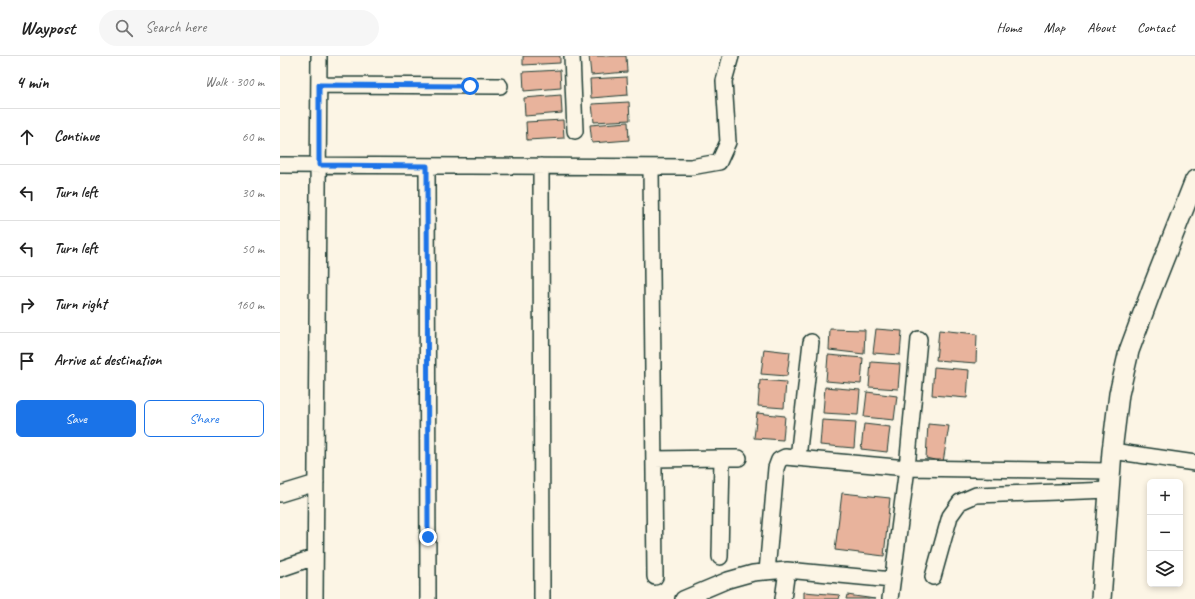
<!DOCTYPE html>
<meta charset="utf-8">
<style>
:root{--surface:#fff;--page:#f6f6f6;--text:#222;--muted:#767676;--line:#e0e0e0;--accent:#1a73e8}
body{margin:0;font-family:Caveat,sans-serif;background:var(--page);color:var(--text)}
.controls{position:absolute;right:12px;bottom:12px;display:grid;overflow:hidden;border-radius:6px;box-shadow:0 2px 6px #0003}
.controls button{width:36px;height:36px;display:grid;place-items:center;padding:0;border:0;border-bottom:1px solid var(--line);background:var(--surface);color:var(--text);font:20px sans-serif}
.stop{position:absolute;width:12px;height:12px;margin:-9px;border:3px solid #1a73e8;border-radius:50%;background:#fff}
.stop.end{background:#1a73e8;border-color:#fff;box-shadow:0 1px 4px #0008}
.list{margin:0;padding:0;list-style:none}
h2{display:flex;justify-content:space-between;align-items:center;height:52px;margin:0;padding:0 16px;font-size:17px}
h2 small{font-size:13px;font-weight:400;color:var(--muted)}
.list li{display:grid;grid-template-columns:26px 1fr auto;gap:12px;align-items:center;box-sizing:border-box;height:56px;padding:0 16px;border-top:1px solid var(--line)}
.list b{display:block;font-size:15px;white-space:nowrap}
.list em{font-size:13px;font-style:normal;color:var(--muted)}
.actions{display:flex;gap:8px;padding:12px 16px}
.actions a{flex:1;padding:9px 0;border:1px solid var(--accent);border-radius:6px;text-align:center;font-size:14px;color:var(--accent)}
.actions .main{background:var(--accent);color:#fff}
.icon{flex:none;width:22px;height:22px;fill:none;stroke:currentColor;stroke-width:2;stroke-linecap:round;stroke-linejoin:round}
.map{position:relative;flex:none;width:915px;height:543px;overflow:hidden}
header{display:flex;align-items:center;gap:24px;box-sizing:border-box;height:56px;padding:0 20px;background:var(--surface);border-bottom:1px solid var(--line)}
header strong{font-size:19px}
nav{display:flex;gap:22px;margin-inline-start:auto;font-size:14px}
.search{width:280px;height:36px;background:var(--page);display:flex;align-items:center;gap:10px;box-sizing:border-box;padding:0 14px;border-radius:22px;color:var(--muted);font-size:15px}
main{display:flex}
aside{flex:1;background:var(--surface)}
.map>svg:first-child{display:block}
.building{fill:#e8b39c;stroke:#1f3d34}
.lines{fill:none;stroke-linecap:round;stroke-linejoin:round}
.minor-casing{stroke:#1f3d34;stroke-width:18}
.major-casing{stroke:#1f3d34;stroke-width:22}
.minor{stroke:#fcf5e5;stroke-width:15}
.major{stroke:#fcf5e5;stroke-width:19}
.route{stroke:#1a73e8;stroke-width:5}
</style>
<header>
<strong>Waypost</strong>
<div class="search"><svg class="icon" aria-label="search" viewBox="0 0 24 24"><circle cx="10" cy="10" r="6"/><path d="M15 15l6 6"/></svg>Search here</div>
<nav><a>Home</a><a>Map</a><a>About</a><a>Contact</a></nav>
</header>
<main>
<aside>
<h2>4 min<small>Walk · 300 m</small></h2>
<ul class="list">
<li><svg class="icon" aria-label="ahead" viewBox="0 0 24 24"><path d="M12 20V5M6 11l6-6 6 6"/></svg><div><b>Continue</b></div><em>60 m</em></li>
<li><svg class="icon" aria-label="left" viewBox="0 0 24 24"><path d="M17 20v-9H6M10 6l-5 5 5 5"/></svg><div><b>Turn left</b></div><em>30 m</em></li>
<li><svg class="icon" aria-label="left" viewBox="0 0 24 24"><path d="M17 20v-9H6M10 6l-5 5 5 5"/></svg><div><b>Turn left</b></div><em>50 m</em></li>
<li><svg class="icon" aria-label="right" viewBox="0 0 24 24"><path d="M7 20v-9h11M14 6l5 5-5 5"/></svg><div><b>Turn right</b></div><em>160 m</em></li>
<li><svg class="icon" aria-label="arrive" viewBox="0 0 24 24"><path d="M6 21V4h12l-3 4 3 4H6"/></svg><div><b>Arrive at destination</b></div></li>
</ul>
<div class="actions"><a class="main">Save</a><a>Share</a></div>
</aside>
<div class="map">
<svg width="915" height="543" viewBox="0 0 915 543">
<rect width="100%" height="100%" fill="#fcf5e5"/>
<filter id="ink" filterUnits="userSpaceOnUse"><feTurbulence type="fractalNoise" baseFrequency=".025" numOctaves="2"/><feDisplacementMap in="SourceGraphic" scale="8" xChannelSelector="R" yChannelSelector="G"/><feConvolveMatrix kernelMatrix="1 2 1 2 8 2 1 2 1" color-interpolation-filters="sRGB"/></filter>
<g filter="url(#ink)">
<path class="building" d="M243,0H280V7L243,9Z
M309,0H346L347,16L311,19Z
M280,14L281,32L244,35L243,16Z
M347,21L348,39L311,42L310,23Z
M281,39L282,57L245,60L244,42Z
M349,46L350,64L314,66L312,48Z
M283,64L284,82L247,84L246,66Z
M348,66L349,84L312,87L310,69Z
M550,273L585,274L584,298L549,294Z
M596,273L622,275L620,299L593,297Z
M659,274L697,278L696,307L656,304Z
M484,293L510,296L507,320L481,318Z
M548,299L583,302L581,328L546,325Z
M591,306L620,308L618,333L589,331Z
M654,311L689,314L687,342L652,339Z
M480,324L506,326L504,352L478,350Z
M545,331L580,334L578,359L543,357Z
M587,336L617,340L614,364L584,361Z
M477,357L505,360L503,384L474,382Z
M542,364L576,366L574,392L540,389Z
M584,368L610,371L607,396L581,393Z
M648,368L669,370L663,406L646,402Z
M562,437L610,442L604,500L555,494Z
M524,536L560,539L559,543H524Z
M567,539L595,543H566Z"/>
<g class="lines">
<g class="minor-casing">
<path id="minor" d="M292,0L295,75
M39,29L220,30
M0,109L411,111L439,106L448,86L444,25L451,0
M147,110L148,543
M261,110L262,543
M371,111L375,521
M832,395L915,407
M442,402H459
M518,402L531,286
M374,403L442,402L440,501
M0,438L36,427
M0,513L35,501
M507,514L612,524
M487,516L496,412L499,404L505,401L627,412L831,415
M653,521L670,460L680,446L696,439L830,434
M35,543L39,0
M403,543L448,524L473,517L507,514L503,543
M610,543L627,412L639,283"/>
</g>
<g class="major-casing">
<path id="major" d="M821,543L832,395L839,338L849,295L872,233L915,124"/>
</g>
<use href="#minor" class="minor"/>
<use href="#major" class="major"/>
</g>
</g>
<g class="lines" filter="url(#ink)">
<path class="route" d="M148,481L147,110L39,109V29L190,30"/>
</g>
</svg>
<div class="controls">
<button>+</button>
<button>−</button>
<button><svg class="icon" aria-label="layers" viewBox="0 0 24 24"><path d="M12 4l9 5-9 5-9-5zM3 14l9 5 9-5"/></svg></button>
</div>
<div class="stop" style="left:190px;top:30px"></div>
<div class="stop end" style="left:148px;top:481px"></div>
</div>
</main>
